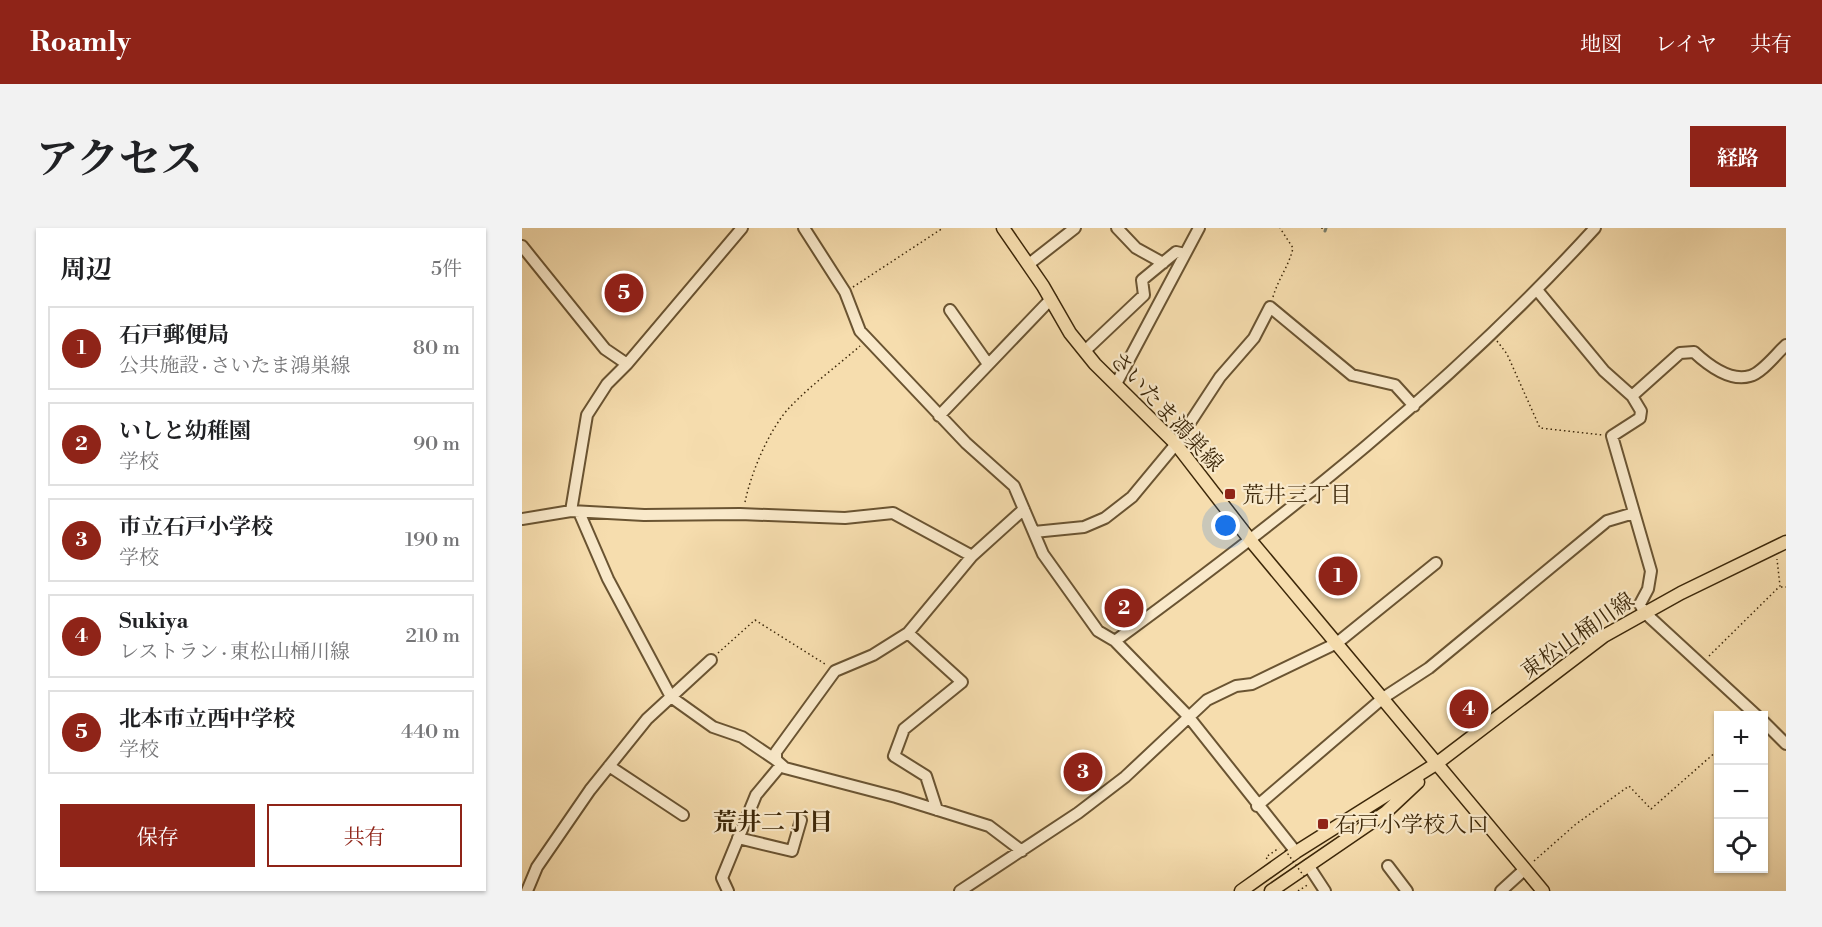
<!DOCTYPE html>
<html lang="ja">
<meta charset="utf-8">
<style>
:root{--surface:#fff;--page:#f2f2f2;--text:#202124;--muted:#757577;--line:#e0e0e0;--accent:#8f2418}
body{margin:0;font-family:"Libre Bodoni","Noto Serif JP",serif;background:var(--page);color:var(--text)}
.controls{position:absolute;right:18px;bottom:18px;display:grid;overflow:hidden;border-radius:0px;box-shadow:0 2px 4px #0004}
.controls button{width:54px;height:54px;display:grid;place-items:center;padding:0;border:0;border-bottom:2px solid var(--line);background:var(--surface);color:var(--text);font:30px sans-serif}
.you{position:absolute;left:704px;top:298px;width:21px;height:21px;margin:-15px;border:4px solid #fff;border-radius:50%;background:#1a73e8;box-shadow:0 0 0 9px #1a73e833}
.badge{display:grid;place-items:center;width:39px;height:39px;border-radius:50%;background:var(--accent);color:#fff;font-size:20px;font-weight:700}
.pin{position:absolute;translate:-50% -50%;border:3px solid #fff;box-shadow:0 2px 6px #0006}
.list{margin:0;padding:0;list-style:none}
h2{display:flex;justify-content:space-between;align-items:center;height:78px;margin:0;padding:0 24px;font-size:26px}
h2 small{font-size:20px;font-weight:400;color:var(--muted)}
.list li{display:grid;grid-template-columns:39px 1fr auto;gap:18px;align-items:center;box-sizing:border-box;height:84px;margin:0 12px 12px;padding:0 12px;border:2px solid var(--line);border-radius:0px}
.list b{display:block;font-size:22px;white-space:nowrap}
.list p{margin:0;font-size:20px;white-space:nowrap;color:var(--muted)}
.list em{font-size:20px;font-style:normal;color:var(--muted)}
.actions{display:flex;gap:12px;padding:18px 24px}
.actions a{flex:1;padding:14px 0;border:2px solid var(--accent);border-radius:0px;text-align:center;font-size:21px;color:var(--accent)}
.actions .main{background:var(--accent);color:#fff}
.icon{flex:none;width:33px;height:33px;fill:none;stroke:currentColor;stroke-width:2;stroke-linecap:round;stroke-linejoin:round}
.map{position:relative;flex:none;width:1264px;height:663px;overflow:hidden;border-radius:0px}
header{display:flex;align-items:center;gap:36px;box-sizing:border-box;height:84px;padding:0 30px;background:var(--accent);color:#fff}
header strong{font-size:28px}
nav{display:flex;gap:33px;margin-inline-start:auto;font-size:21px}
.intro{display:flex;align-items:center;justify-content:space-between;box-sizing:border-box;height:144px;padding:0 36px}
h1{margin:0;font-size:42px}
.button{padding:15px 27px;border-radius:0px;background:var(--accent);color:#fff;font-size:21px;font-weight:700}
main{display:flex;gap:36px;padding:0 36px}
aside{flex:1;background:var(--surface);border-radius:0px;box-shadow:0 2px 4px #0004}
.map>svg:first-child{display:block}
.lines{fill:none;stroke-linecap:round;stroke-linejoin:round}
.stream{stroke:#777f6f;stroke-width:3}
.building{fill:url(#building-back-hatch);stroke:#3c2709;stroke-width:1.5}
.minor-casing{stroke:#6a5432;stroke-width:14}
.major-casing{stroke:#3c2709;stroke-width:15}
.path{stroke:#3c2709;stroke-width:1.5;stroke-dasharray:1.5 3;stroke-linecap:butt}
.minor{stroke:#f9e9ca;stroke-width:10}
.major{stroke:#f6ddae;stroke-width:12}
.path-bridge{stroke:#3c2709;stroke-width:1.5;stroke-dasharray:1.5 3;stroke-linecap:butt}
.poi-dot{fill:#8f2418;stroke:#f9e9ca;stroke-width:2}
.labels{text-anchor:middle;stroke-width:4.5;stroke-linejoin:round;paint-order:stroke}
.street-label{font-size:22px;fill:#3c2709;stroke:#f9e9ca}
.poi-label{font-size:22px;fill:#3c2709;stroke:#f9e9ca;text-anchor:start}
.neighbourhood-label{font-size:24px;font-weight:bold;fill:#3c2709;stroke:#f9e9ca}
</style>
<header>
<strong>Roamly</strong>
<nav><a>地図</a><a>レイヤ</a><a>共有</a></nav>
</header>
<div class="intro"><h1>アクセス</h1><a class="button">経路</a></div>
<main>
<aside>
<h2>周辺<small>5件</small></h2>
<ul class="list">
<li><span class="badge">1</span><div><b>石戸郵便局</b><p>公共施設 · さいたま鴻巣線</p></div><em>80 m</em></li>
<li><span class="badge">2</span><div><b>いしと幼稚園</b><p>学校</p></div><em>90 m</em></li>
<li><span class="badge">3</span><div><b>市立石戸小学校</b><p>学校</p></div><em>190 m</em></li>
<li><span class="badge">4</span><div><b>Sukiya</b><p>レストラン · 東松山桶川線</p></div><em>210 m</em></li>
<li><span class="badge">5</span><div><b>北本市立西中学校</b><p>学校</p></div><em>440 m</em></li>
</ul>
<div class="actions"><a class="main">保存</a><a>共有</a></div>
</aside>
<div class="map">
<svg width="1264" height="663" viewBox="0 0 1264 663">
<defs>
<pattern id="building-back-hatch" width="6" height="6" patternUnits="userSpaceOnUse" patternTransform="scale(1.5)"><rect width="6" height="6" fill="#d5907d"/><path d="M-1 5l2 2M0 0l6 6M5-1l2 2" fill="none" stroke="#ae7665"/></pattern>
</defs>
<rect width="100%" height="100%" fill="#f6ddae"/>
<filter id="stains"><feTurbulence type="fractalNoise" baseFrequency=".00333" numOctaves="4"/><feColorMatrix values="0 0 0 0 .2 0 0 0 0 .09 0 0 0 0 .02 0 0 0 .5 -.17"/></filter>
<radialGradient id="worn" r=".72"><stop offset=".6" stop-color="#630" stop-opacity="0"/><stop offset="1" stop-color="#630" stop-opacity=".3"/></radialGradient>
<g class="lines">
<path class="stream" d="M803,3L804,0"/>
</g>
<path class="building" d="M947,468L959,485L946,494L934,477Z"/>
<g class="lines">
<g class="minor-casing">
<path id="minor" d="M282,0L323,64L338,103L444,215L492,258L521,326L576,403L593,413L666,488L774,624
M595,0L614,20L641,35
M0,18L83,121L105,136
M507,36L553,0
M1015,62L1082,143L1110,168L1158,125L1172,124C1186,137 1208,154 1228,148C1240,145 1254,126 1264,117
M428,82L466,136
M567,119L622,67L620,52L654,24L663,26
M594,156L677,0
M1110,168L1119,183L1118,190L1090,208L1129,343L1126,361L1118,376L1122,384L1235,488
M417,188L529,71
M49,283L65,187L85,156L105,136L220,0
M57,284L86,351L149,469L191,499L220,509L254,532
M0,291L49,283L122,287L218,286L323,290L371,285L450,328
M512,304L562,299L583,290L610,269L654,216L698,149L732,110L748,79L830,147L873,157L892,178
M386,405L440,454L382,501L372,528L404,548L415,582
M593,413C764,288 930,157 1073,0
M1242,494L1264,516
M87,538L161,587
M735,578L861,470L907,440L1085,293L1112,285
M216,610L270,623L279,592
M500,623L467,598L374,569L263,540L254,532V524L313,443L351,427L386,405L450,328L502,281
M786,637L803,663
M866,638L885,663
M5,663L15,639L68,562L125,491L189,432
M206,663L200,650L234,567L259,537
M438,663L556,585L603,549L685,472L714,458L730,456L815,415L914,335
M979,663L1002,642"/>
</g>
<g class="major-casing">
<path id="major" d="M481,0L521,58L548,105L573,136L654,216L729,313L1021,663
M719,663L774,624L914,536L1082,408L1159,365L1264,314
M749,663L863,585L896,554"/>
</g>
<path class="path" d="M800,1V0
M331,59L421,0
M751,69C756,51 767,38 771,20L758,0
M975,113L985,126L1018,200L1081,207
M223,274C229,245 247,201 268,179C289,157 315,138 338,118
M1259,359H1264
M196,425L233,392L303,436
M1187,428L1258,358L1255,331
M745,631L744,629L757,620
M1012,633L1054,596L1107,558L1129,581L1196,522
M776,663L787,656"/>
<use href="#minor" class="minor"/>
<use href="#major" class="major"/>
<path class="path-bridge" d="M763,622L784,651"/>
</g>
<g class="poi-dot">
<rect x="702" y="260" width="12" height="12" rx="3"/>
<rect x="795" y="590" width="12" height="12" rx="3"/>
</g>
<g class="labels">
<g class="street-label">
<text transform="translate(645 183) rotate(47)" y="8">さいたま鴻巣線</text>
<text transform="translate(1055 407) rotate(-35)" y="8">東松山桶川線</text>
</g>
<g class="poi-label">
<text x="720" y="274">荒井三丁目</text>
<text x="813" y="604">石戸小学校入口</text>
</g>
<g class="neighbourhood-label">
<text x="251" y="602">荒井二丁目</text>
</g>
</g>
<rect width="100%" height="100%" filter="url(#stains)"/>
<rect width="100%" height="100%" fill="url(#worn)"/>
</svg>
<div class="controls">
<button>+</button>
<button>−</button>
<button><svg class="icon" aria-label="locate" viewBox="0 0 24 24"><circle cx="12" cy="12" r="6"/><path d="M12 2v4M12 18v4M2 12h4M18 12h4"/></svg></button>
</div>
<div class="you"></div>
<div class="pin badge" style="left:816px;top:348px">1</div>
<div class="pin badge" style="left:602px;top:380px">2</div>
<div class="pin badge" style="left:561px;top:544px">3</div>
<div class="pin badge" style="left:947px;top:481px">4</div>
<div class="pin badge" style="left:102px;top:65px">5</div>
</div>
</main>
